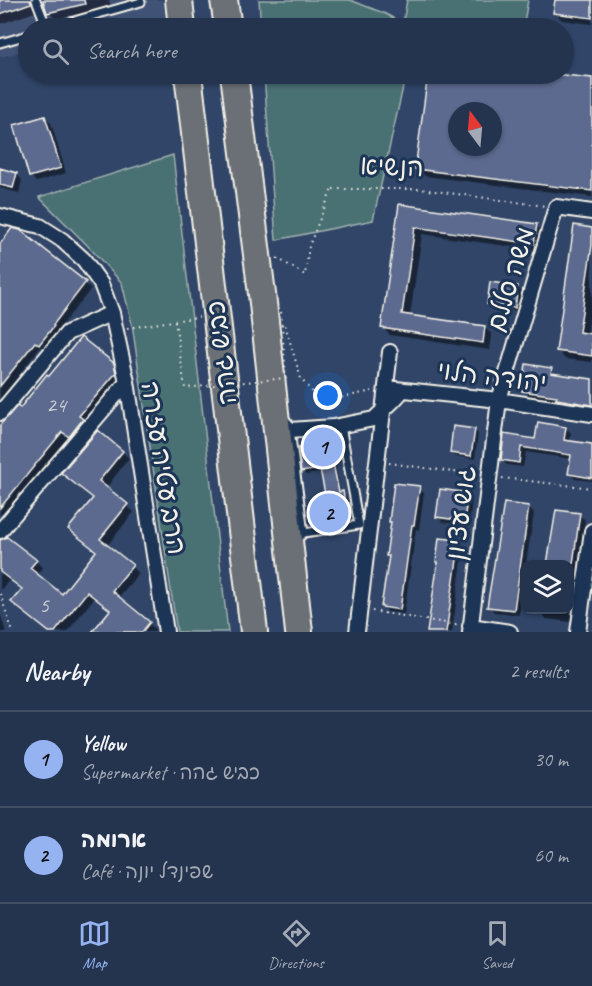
<!DOCTYPE html>
<meta charset="utf-8">
<style>
:root{--surface:#24344e;--page:#303f58;--text:#f1f3f6;--muted:#a3aab6;--line:#414f66;--accent:#95b2f1}
body{margin:0;font-family:Caveat,"Playpen Sans Hebrew",sans-serif;background:var(--page);color:var(--text)}
.controls{position:absolute;right:18px;bottom:18px;display:grid;overflow:hidden;border-radius:12px;box-shadow:0 2px 4px #0004}
.controls button{width:54px;height:54px;display:grid;place-items:center;padding:0;border:0;border-bottom:2px solid var(--line);background:var(--surface);color:var(--text);font:30px sans-serif}
.compass{position:absolute;left:448px;top:102px;width:54px;height:54px;border-radius:50%;background:var(--surface);box-shadow:0 2px 4px #0004;rotate:344deg}
.you{position:absolute;left:328px;top:396px;width:21px;height:21px;margin:-15px;border:4px solid #fff;border-radius:50%;background:#1a73e8;box-shadow:0 0 0 9px #1a73e833}
.badge{display:grid;place-items:center;width:39px;height:39px;border-radius:50%;background:var(--accent);color:#111;font-size:20px;font-weight:700}
.pin{position:absolute;translate:-50% -50%;border:3px solid #fff;box-shadow:0 2px 6px #0006}
.list{margin:0;padding:0;list-style:none}
h2{display:flex;justify-content:space-between;align-items:center;height:78px;margin:0;padding:0 24px;font-size:26px}
h2 small{font-size:20px;font-weight:400;color:var(--muted)}
.list li{display:grid;grid-template-columns:39px 1fr auto;gap:18px;align-items:center;box-sizing:border-box;height:96px;padding:0 24px;border-top:2px solid var(--line)}
.list b{display:block;font-size:22px;white-space:nowrap}
.list p{margin:0;font-size:20px;white-space:nowrap;color:var(--muted)}
.list em{font-size:20px;font-style:normal;color:var(--muted)}
.icon{flex:none;width:33px;height:33px;fill:none;stroke:currentColor;stroke-width:2;stroke-linecap:round;stroke-linejoin:round}
.map{position:relative;flex:none;width:592px;height:632px;overflow:hidden}
.search{position:absolute;background:var(--surface);box-shadow:0 2px 4px #0004;left:18px;right:18px;top:18px;height:66px;display:flex;align-items:center;gap:15px;box-sizing:border-box;padding:0 21px;border-radius:33px;color:var(--muted);font-size:22px}
.sheet{height:270px;background:var(--surface)}
nav{display:flex;justify-content:space-around;align-items:center;box-sizing:border-box;height:84px;border-top:2px solid var(--line);background:var(--surface);font-size:16px;color:var(--muted)}
nav a{display:grid;justify-items:center;gap:3px}
nav .on{color:var(--accent)}
.map>svg:first-child{display:block}
.built{fill:#415376}
.green{fill:#4a7073;stroke:#9fb0ae;stroke-width:1.5}
.shadow{fill:#0007;fill-rule:evenodd}
.building{fill:#5c6b8f;stroke:#f4f1e8;stroke-width:1.5;fill-rule:evenodd}
.lines{fill:none;stroke-linecap:round;stroke-linejoin:round}
.lane-casing{stroke:#f4f1e8;stroke-width:11}
.street-casing{stroke:#f4f1e8;stroke-width:18}
.highway-casing{stroke:#f4f1e8;stroke-width:30}
.path{stroke:#f4f1e8;stroke-width:2;stroke-dasharray:1.5 4.5;stroke-linecap:butt}
.lane{stroke:#1d3557;stroke-width:7}
.street{stroke:#1d3557;stroke-width:14}
.highway{stroke:#6b6f75;stroke-width:26}
.path-bridge{stroke:#f4f1e8;stroke-width:2;stroke-dasharray:1.5 4.5;stroke-linecap:butt}
.labels{text-anchor:middle;stroke-width:6;stroke-linejoin:round;paint-order:stroke}
.number-label{font-size:22px;fill:#ced0d2}
.street-label{font-size:26px;fill:#f4f1e8;stroke:#1d3557}
</style>
<div class="map">
<svg width="592" height="632" viewBox="0 0 592 632">
<rect width="100%" height="100%" fill="#304568"/>
<filter id="ink" filterUnits="userSpaceOnUse"><feTurbulence type="fractalNoise" baseFrequency=".0167" numOctaves="2"/><feDisplacementMap in="SourceGraphic" scale="12" xChannelSelector="R" yChannelSelector="G"/><feConvolveMatrix kernelMatrix="1 2 1 2 8 2 1 2 1" color-interpolation-filters="sRGB"/></filter>
<g filter="url(#ink)">
<path class="built" d="M0,0H163L165,17L118,28H28V50L0,57Z"/>
<path class="green" d="M259,0H350L386,14L410,28H261Z
M407,0H528L523,28H448L403,22Z
M264,74H406L373,220L276,240Z
M173,155L228,632H177L132,324L122,283L88,246L39,197Z"/>
<path class="shadow" d="M0,0H36L38,11L0,24Z
M46,0H109L111,7L56,19L48,12Z
M556,0H592V24L562,20L554,12Z
M429,74H542L592,80V197L425,176L417,168ZM457,111H493V147H457Z
M45,117L51,123L66,173L36,182L31,176Z
M0,170L16,174L22,180L19,193L0,188Z
M401,206L536,226L544,233L541,251L422,234L410,316L485,327L492,335L490,350L390,335L383,328Z
M592,229V302L587,335L592,336V362L565,359L558,351Z
M19,232L91,289L57,331L59,333L45,350L41,346L0,400V246Z
M518,287L521,291L518,311L492,307L488,303Z
M113,364L119,370L121,379L75,442L69,437L9,510L7,508L0,516V428L20,410Z
M551,370L557,375L592,380V408L563,404L559,400L529,395L524,390Z
M566,428L571,433L569,442L592,446V481L575,479L570,474L572,459L526,452L523,467L507,465L502,460L505,436L537,441Z
M475,431L478,434L475,459L455,456L451,453Z
M328,441L331,445L341,493L346,496L351,524L327,528L324,524L327,496L322,472L306,475L303,471L318,447Z
M122,452L129,458L106,488L134,512L107,546L139,573L118,598L156,630L154,632H94L111,611L94,598L68,631L69,632H49L20,609L23,590L10,579L0,591V542L36,561L43,568L36,576L62,596L97,552L94,498L70,480Z
M419,488L424,493L419,530L416,529L404,614L388,612L383,607L390,557L388,555Z
M467,494L472,500L469,526L443,522L437,516Z
M528,507L534,513L526,564H524V575L519,615L494,612L489,606Z
M557,511L579,515L585,520L570,622L546,619L540,613L541,610H570V564H548Z
M459,542L464,547L452,632H426L427,629H429Z
M0,613L6,632H0Z"/>
<path class="building" d="M0,0H30L31,3L0,14Z
M43,0H84L85,4L47,13Z
M555,0H592V18L553,13Z
M428,74H554L592,78V191L415,169ZM457,111H493V147H457Z
M45,116L61,168L29,177L14,125Z
M0,168L17,173L13,188L0,185Z
M399,204L537,224L534,244L415,227L402,314L485,326L483,343L381,328Z
M574,225L592,228V245L579,332L592,334V356L556,351Z
M12,228L20,230L86,282L53,325L54,326L39,345L35,342L0,386V244Z
M490,282L518,286L515,308L487,304Z
M81,337L114,363L116,373L79,416L83,419L69,437L62,432L0,508V425L17,406L20,408L47,374L49,376Z
M526,364L552,368L551,373L592,379V405L556,399L557,396L522,391Z
M538,422L566,427L564,440L592,444V478L568,474L571,455L521,447L519,463L501,460L504,434L535,439Z
M453,426L475,429L471,456L450,453Z
M98,430L123,451L99,481L128,504L100,539L133,565L112,591L150,622L142,632H92L110,610L87,592L55,632H49L11,602L22,589L0,572V540L7,537L37,560L30,568L62,594L96,551L68,529L93,498L61,473Z
M328,439L339,492L343,491L348,521L322,525L317,496L325,494L320,469L301,472L298,448L316,446L315,442Z
M394,483L420,486L414,525H412L400,610L381,607L389,556H386L391,522H389Z
M440,489L468,493L464,521L436,517Z
M504,503L529,506L514,610L487,607Z
M556,510L580,513L573,564H547Z
M439,538L460,540L446,632H427L438,562H436Z"/>
<g class="lines">
<g class="lane-casing">
<path id="lane" d="M36,0L47,28
M49,28L141,2
M0,43L28,35
M290,430L304,533L301,536
M304,533L359,525L341,426"/>
</g>
<g class="street-casing">
<path id="street" d="M0,216L40,226L62,240L84,260L101,284L112,313L127,382L166,632
M386,388L499,400L592,414
M0,413L67,333L112,313
M279,415L283,422L290,430L333,427L374,419L393,401L403,390
M0,531L127,382
M470,626L510,632
M357,632L390,352
M470,632L499,400L556,207L592,212
M578,632L592,531"/>
</g>
<g class="highway-casing">
<path id="highway" d="M179,0L182,28
M224,0L228,28
M188,74L254,632
M234,74L262,294L299,632"/>
</g>
<path class="path" d="M333,189H420L545,206
M277,258L305,275L309,246L332,189
M285,325L301,379L321,402L372,391
M127,328L199,317
M389,463L476,475
M502,478L592,488
M0,594L13,632
M372,611L458,625"/>
<use href="#lane" class="lane"/>
<use href="#street" class="street"/>
<use href="#highway" class="highway"/>
<path class="path-bridge" d="M175,321L185,388L286,378L281,311"/>
</g>
</g>
<g class="labels">
<g class="number-label">
<text x="56" y="412">24</text>
<text x="44" y="612">5</text>
</g>
<g class="street-label">
<text transform="translate(392 166) rotate(2)" y="9">הנשיא</text>
<text transform="translate(510 279) rotate(-73)" y="9">משה סללם</text>
<text transform="translate(221 353) rotate(-97)" y="9">כביש גהה</text>
<text transform="translate(492 376) rotate(7)" y="9">יהודה הלוי</text>
<text transform="translate(164 468) rotate(81)" y="9">הרב עטיה עזרה</text>
<text transform="translate(460 513) rotate(-83)" y="9">גוש עציון</text>
</g>
</g>
</svg>
<div class="controls">
<button><svg class="icon" aria-label="layers" viewBox="0 0 24 24"><path d="M12 4l9 5-9 5-9-5zM3 14l9 5 9-5"/></svg></button>
</div>
<svg class="compass" viewBox="-18 -18 36 36"><path d="M0-13l5 13h-10z" fill="#e53935"/><path d="M0 13l5-13h-10z" fill="#a3aab6"/></svg>
<div class="you"></div>
<div class="pin badge" style="left:323px;top:447px">1</div>
<div class="pin badge" style="left:329px;top:513px">2</div>
<div class="search"><svg class="icon" aria-label="search" viewBox="0 0 24 24"><circle cx="10" cy="10" r="6"/><path d="M15 15l6 6"/></svg>Search here</div>
</div>
<section class="sheet">
<h2>Nearby<small>2 results</small></h2>
<ul class="list">
<li><span class="badge">1</span><div><b>Yellow</b><p>Supermarket · כביש גהה</p></div><em>30 m</em></li>
<li><span class="badge">2</span><div><b>ארומה</b><p>Café · שפינדל יונה</p></div><em>60 m</em></li>
</ul>
</section>
<nav>
<a class="on"><svg class="icon" aria-label="map" viewBox="0 0 24 24"><path d="M3 6l6-2 6 2 6-2v14l-6 2-6-2-6 2zM9 4v14M15 6v14"/></svg>Map</a>
<a><svg class="icon" aria-label="directions" viewBox="0 0 24 24"><path d="M12 3l9 9-9 9-9-9zM9 14v-3h6M13 9l2 2-2 2"/></svg>Directions</a>
<a><svg class="icon" aria-label="saved" viewBox="0 0 24 24"><path d="M7 4h10v16l-5-4-5 4z"/></svg>Saved</a>
</nav>
